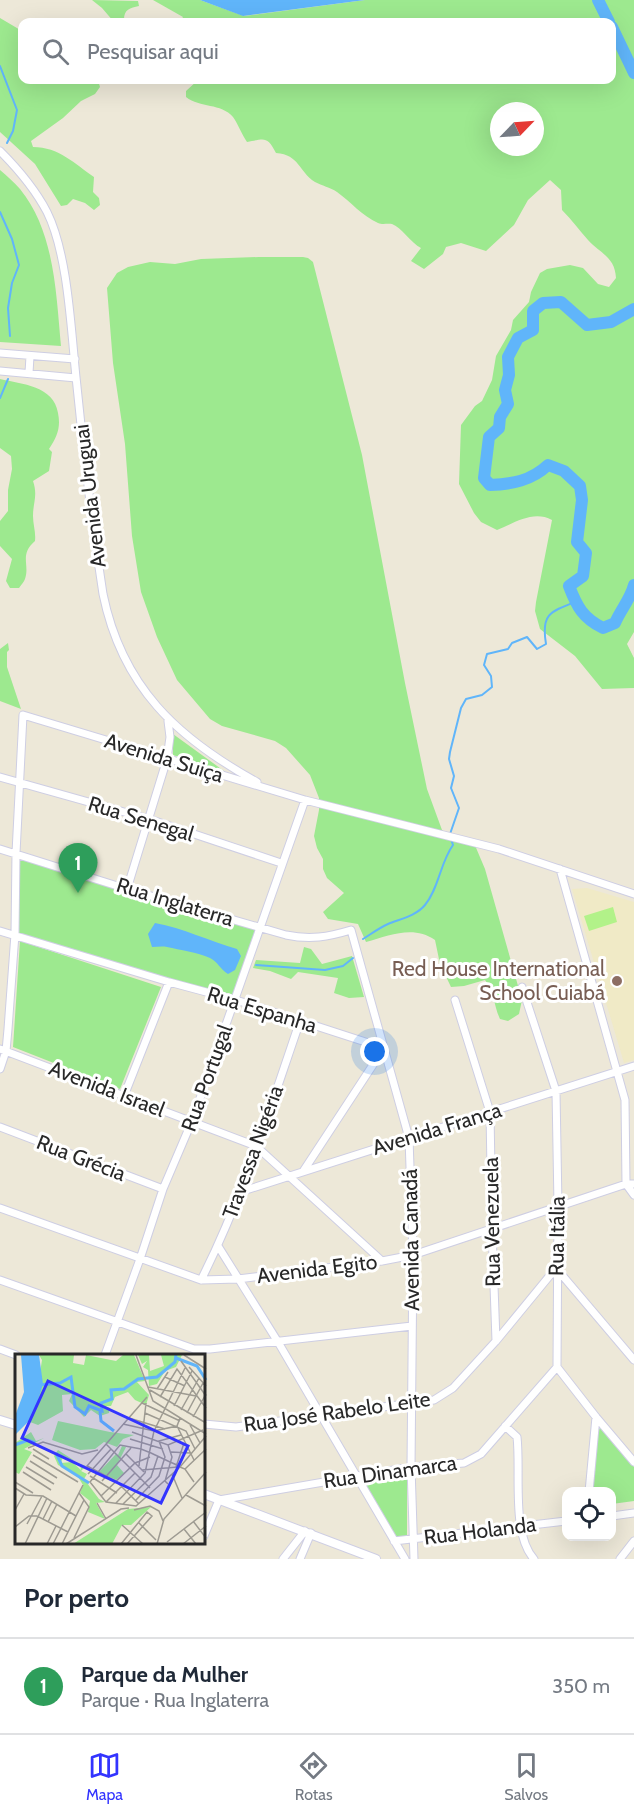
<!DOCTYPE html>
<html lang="pt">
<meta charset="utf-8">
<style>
:root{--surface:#fff;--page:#f2f2f3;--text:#1f2937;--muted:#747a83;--line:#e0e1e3;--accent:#3334ff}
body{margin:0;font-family:Cabin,sans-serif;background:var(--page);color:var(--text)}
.controls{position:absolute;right:18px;bottom:18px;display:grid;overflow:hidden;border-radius:12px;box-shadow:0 6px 24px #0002}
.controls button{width:54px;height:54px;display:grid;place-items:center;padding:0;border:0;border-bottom:2px solid var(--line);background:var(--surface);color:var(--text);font:30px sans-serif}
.compass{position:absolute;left:490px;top:102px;width:54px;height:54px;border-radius:50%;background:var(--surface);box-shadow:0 6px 24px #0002;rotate:65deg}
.you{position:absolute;left:375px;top:1052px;width:21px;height:21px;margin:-15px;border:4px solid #fff;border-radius:50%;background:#1a73e8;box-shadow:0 0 0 9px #1a73e833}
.badge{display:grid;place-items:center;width:39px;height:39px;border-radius:50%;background:var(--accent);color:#fff;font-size:20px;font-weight:700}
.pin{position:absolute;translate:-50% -50px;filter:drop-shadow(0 2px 3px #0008)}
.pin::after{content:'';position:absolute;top:32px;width:21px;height:18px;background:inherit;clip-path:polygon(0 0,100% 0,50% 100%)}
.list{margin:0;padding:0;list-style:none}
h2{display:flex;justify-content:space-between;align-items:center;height:78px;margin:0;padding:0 24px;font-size:26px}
h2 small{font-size:20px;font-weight:400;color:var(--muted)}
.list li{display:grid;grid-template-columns:39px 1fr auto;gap:18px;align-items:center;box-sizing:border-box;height:96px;padding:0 24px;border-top:2px solid var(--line)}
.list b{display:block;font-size:22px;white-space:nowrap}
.list p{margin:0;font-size:20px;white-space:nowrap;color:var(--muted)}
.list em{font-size:20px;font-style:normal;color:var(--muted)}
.icon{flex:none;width:33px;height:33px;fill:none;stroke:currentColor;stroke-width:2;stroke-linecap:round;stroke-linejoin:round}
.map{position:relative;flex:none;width:634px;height:1559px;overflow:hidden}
.search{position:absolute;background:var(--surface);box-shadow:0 6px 24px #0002;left:18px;right:18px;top:18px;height:66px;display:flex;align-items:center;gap:15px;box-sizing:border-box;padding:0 21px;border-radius:12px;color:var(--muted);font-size:22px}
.sheet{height:174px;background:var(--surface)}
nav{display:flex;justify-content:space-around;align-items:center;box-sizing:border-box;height:84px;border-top:2px solid var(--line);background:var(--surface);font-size:16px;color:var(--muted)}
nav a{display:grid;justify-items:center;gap:3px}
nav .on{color:var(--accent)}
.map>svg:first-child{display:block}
.education{fill:#f0eac6}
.green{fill:#9de98f;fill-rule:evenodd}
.pitch{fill:#b2f289}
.water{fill:#60b5fa}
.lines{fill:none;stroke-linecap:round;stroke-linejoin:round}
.stream{stroke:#60b5fa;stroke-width:2}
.river{stroke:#60b5fa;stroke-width:12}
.minor-casing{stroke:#cecee3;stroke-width:9}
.tertiary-casing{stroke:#cecee3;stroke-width:10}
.minor{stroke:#fff;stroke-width:7}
.tertiary{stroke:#fff;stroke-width:8}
.education-dot{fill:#8d6e63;stroke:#fff;stroke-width:2}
.labels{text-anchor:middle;stroke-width:6;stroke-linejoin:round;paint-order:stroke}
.street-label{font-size:21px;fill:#282828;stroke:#fff}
.education-label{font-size:21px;fill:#785e54;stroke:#fff;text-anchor:end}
.inset-river{fill:none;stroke:#60b5fa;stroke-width:3}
.inset-road{fill:none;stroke:#9e9b92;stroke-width:1.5}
.view{fill:#3334ff;fill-opacity:0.15;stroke:#3334ff;stroke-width:3}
.inset-edge{fill:none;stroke:#282828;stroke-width:3}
</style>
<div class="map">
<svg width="634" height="1559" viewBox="0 0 634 1559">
<rect width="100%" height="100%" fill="#ede8d8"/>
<path class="education" d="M587,888L634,902V1060L624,1063L572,889Z"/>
<path class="green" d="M92,0L138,1L139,6C130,8 124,9 124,20L144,22H114L102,8Z
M153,0H200L244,16L365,0H634V632L627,644L634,658V688L602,689L575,656L540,629L535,611L536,602L552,520C533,510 515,523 497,530L481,522L474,513L459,484L461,425L475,406L482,401L492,380L496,356L511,330L513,320L529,302L531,292L540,273L547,269L570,265L583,268L598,284L609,287L616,278C615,257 601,254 588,240C579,230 572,220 562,210L561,190L550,180L528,200L514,225L486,251L461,243L446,247L443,254L424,269L411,261L421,248C411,243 401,227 392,224C387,223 383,225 378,223C362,216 351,202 337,192C330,187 322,186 315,182C298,171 300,155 276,153C267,135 264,139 247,142C242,135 237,122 233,117C221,103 200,108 186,97V91L198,80H612V22H180L183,17ZM499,111H535V147H499Z
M0,18L22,31V80H98L100,87L95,94L81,101L63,118L31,141L33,147C59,147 75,164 94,177L93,192L99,198L100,205L94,210L85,203L73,199L67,205L61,206L35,164L0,132Z
M0,170C7,176 14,182 20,189C55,232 56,294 61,346L0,342Z
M259,257H303L308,258L313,262L362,455L405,683L427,789L442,830L451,838L474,843L485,869L522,1000L519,1014L508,1021L500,1019C493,1004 495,992 485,980L464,986L451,987L440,964L435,940C414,925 390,935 366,942L358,924L328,919L323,912L344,893L327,878L323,869V859L317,848L314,836L319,810V798L310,775L286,748L275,741L222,726L210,719L177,680L157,637L141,592L132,536L125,444L113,363L107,288L117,273L128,267L150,262L175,264L201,259Z
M0,379C22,384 54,386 58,413C61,428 57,437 49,449L52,452L49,471L33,481C38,496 33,502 33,516C33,525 36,532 35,541C19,555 30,564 25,579C24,582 21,585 19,588H10L6,581L12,559L0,546V521L8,511V490L12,469L11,456L0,448Z
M8,643L9,650L7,652V667L21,709L0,701V649Z
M173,734L224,771L173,755Z
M18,857L258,929L233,998L16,933Z
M20,941L161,987L120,1089L13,1047Z
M304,947L311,949L322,964L352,956L364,997L349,998L334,993L338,978L298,972L291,979L270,971L253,968L256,960L300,963Z
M603,1428L634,1467V1501L612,1504V1492H591L597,1430Z
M407,1470V1536L394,1539L358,1477Z"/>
<path class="pitch" d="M613,907L617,922L589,931L584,916Z"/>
<path class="water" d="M200,0H365L243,16Z
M155,923C183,928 209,941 237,949L241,956L235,970L228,974C221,970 217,961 210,958C197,952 180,950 167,947C162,946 157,947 152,947L148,934Z"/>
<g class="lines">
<path class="stream" d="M0,66L17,110L13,131L7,143
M0,212L12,239L19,265L12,283L8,308L10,336
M0,398L8,379
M450,834L459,808L451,788L454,776L449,759L450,752L461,708L466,699L482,695L492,687L491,676L484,665L487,654L508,649L512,643L527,637L537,649L546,644C541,615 549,612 575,602
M363,939C371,934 379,928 388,924C400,919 416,916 425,905C439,888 440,863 453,845L451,839
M256,965L325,970L343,966L353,958"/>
<path class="river" d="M598,0L609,22
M612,27L634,73
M634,309L611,322L587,325L561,302L543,303L533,311V330L518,338L508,357L509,375L505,390L508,404L500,417L499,428L489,437L484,478L490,485C512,484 531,481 548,465L564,471L580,486L582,500L577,542L586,553L583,576L569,586C577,607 583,618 603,628L615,623C621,609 630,600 634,585"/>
<g class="minor-casing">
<path id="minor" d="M0,151C18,169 35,189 47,212C68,254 71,330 76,377C83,450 92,523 103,594C122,687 177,738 257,782
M0,353L75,359
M0,371L76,378
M29,373L30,356
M0,777L149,819L281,863
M0,849L127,889L286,935C310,940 328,937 351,930L409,1138L413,1255L411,1467L414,1559
M560,869L625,1100L626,1184L634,1195
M127,889L167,759L170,737L168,721
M0,931L169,982L236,1000L384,1048
M522,987L556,1091L558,1206L557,1367L596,1417L634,1462
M455,1000L490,1112L492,1230L496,1341
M0,1049L256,1146L382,1261
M0,1069L6,1051L8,1029L15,934L16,853L23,715L305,800L499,849L634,894
M124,1096L169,982
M0,1127L163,1189
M304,1170L384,1048
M240,1192L634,1066
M0,1208L201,1280L238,1279L382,1261L413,1255L626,1184H634
M218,1246L278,1342L405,1559
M0,1280L194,1349H210L412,1326
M201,1280C243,1197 270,1108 300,1021
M0,1349L16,1355
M105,1355L140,1259L163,1189L192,1121L305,800
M204,1424L236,1427L434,1400L453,1388L496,1341L556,1268L634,1360
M505,1426L517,1437C521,1471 511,1534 534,1559
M589,1492L596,1417
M612,1516L634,1513
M204,1536L219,1500L411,1467L464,1463L481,1454L557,1367
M394,1541L566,1521
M283,1559L305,1531
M300,1559L311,1533
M620,1559L634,1541"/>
</g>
<g class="tertiary-casing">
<path id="tertiary" d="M0,1420L16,1425
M204,1494L376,1559"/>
</g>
<use href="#minor" class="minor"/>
<use href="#tertiary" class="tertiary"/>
</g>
<circle class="education-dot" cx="617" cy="981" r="6"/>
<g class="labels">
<g class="street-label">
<text transform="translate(90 496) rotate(-97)" y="7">Avenida Uruguai</text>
<text transform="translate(164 758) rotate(17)" y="7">Avenida Suiça</text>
<text transform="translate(141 819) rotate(17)" y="7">Rua Senegal</text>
<text transform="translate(175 902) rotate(17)" y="7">Rua Inglaterra</text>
<text transform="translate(262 1010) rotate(17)" y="7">Rua Espanha</text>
<text transform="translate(207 1078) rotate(-70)" y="7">Rua Portugal</text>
<text transform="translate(107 1089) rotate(21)" y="7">Avenida Israel</text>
<text transform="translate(437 1129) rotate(-17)" y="7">Avenida França</text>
<text transform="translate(253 1152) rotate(-70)" y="7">Travessa Nigéria</text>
<text transform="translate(81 1158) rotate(21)" y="7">Rua Grécia</text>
<text transform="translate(492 1222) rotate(-91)" y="7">Rua Venezuela</text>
<text transform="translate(557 1236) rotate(-89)" y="7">Rua Itália</text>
<text transform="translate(411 1240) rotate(-91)" y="7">Avenida Canadá</text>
<text transform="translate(317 1269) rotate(-7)" y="7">Avenida Egito</text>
<text transform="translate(337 1412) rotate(-8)" y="7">Rua José Rabelo Leite</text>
<text transform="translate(390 1472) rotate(-8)" y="7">Rua Dinamarca</text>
<text transform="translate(480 1531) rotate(-7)" y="7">Rua Holanda</text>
</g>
<g class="education-label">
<text x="605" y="976">Red House International<tspan x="605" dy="24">School Cuiabá</tspan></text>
</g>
</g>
<g transform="translate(15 1354)">
<rect width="190" height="190" fill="#ede8d8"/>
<path d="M24,1H59L58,9L69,11L71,1L101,7L108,1H119L130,27L122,28L134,41L131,51L120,46L113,38L100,43L96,52H90L95,54L94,59L85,62L76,56L69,63L54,47L57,40L47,41L48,57L23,71L15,68L8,78L18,63L27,6ZM123,1H134L135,17L149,12L146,1H167L161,13L150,17L142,30L134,32L133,16L128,13L132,7L127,10ZM43,67L95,78L119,81L108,85L102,93L89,88L80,95L65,96L37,86ZM16,78L21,87L29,84L9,95L17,98L4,120L0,118V89ZM107,92L111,93L102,111L109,119L101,126L84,118L101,100L103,101ZM43,96L60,107L48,102L46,109L57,108L66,116L65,110L71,112L66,117L72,120L69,125L84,145L90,148L81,149L90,165L73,158L75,147L65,139L68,131L62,121L43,111L39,102ZM136,153L116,171H107L97,190H58L113,155Z" fill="#9de98f"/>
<path d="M6,1H24L28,30L18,63L0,81V62L9,38Z" fill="#60b5fa"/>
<path class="inset-river" d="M161,4L182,12L191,26M24,31L45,29L56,23L60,53L70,60L74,52L87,57L86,49L97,45L96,36L109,35L123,25L142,23L160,8L161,1M85,57L86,67L99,77M0,91L13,86L20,89M41,99L47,112L74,129"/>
<path class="inset-road" d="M121,1L138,47L191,80M169,1L191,15M166,7L191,42M174,13L191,32M150,23L170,32M133,33L181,42M142,35L153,18M135,36L191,69M145,43L162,15L191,54M127,49L165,67M159,52L177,17M166,56L184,24M130,59L171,77L180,95M172,59L188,29M178,63L191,40M114,64L150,75M108,70L139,77L162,72L165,64M175,71L185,89M162,72L179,106M117,78L153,91L188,76M115,85L148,95M91,90L135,134M153,91L157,103L150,127L153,130M13,94L28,88L67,100L83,96M18,95L34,105M156,98L175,99M111,100L129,118M18,101L63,128M15,107L42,124M124,112L131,49M11,113L39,130M161,113L169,89M170,115L191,95M127,116L163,113M8,118L36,136M73,120L96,95M157,120L167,144M75,122L102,139M87,127L116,94M0,128L18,139M179,128L170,115L165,113L162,111L155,108L136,99L126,95L105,91L75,128L91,148L121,152L165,113L191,82M0,134L11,141L28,142L61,162M171,141L191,152M86,142L120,109L135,103M121,146L144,122L150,103L144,87L166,81M91,148L120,119M82,149L91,165M101,149L130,119L139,77L170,14M108,150L136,123L143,102M124,150L101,127L72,112L132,43M0,156L9,140M119,156L135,152L144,157L148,167M22,162L53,178M28,165L37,147M178,167L191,184M33,168L42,150M123,168L141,186M12,170L27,142M107,171L128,190M0,173L14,162H22M169,175L181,190M59,184L74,153L64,139M152,188L191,158M10,190L32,144M32,190L41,172M38,190L68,131M47,190L69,146M51,190L106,155L114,154M106,190L132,158L137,162L112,190M142,190L149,165L191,118M168,190L191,172"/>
<path class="view" d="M33,27L173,92L146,149L7,84Z"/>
<rect width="190" height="190" class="inset-edge"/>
</g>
</svg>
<div class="controls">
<button><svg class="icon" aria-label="locate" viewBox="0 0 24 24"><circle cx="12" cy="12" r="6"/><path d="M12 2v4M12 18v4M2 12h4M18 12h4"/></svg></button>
</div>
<svg class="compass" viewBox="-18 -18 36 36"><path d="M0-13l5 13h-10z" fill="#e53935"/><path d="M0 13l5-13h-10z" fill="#747a83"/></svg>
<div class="you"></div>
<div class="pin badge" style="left:78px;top:893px;background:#2e9e5b">1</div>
<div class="search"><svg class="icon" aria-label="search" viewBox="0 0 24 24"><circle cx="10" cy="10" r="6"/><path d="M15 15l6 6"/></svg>Pesquisar aqui</div>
</div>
<section class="sheet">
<h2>Por perto<small></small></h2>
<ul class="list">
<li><span class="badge" style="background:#2e9e5b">1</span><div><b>Parque da Mulher</b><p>Parque · Rua Inglaterra</p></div><em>350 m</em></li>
</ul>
</section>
<nav>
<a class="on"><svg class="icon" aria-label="map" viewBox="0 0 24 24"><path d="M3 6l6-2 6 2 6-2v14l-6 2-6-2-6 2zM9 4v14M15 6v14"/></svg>Mapa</a>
<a><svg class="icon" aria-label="directions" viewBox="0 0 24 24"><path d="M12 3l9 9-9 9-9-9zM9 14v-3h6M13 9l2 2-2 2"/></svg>Rotas</a>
<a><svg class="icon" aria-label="saved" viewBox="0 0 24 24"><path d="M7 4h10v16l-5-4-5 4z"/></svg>Salvos</a>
</nav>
